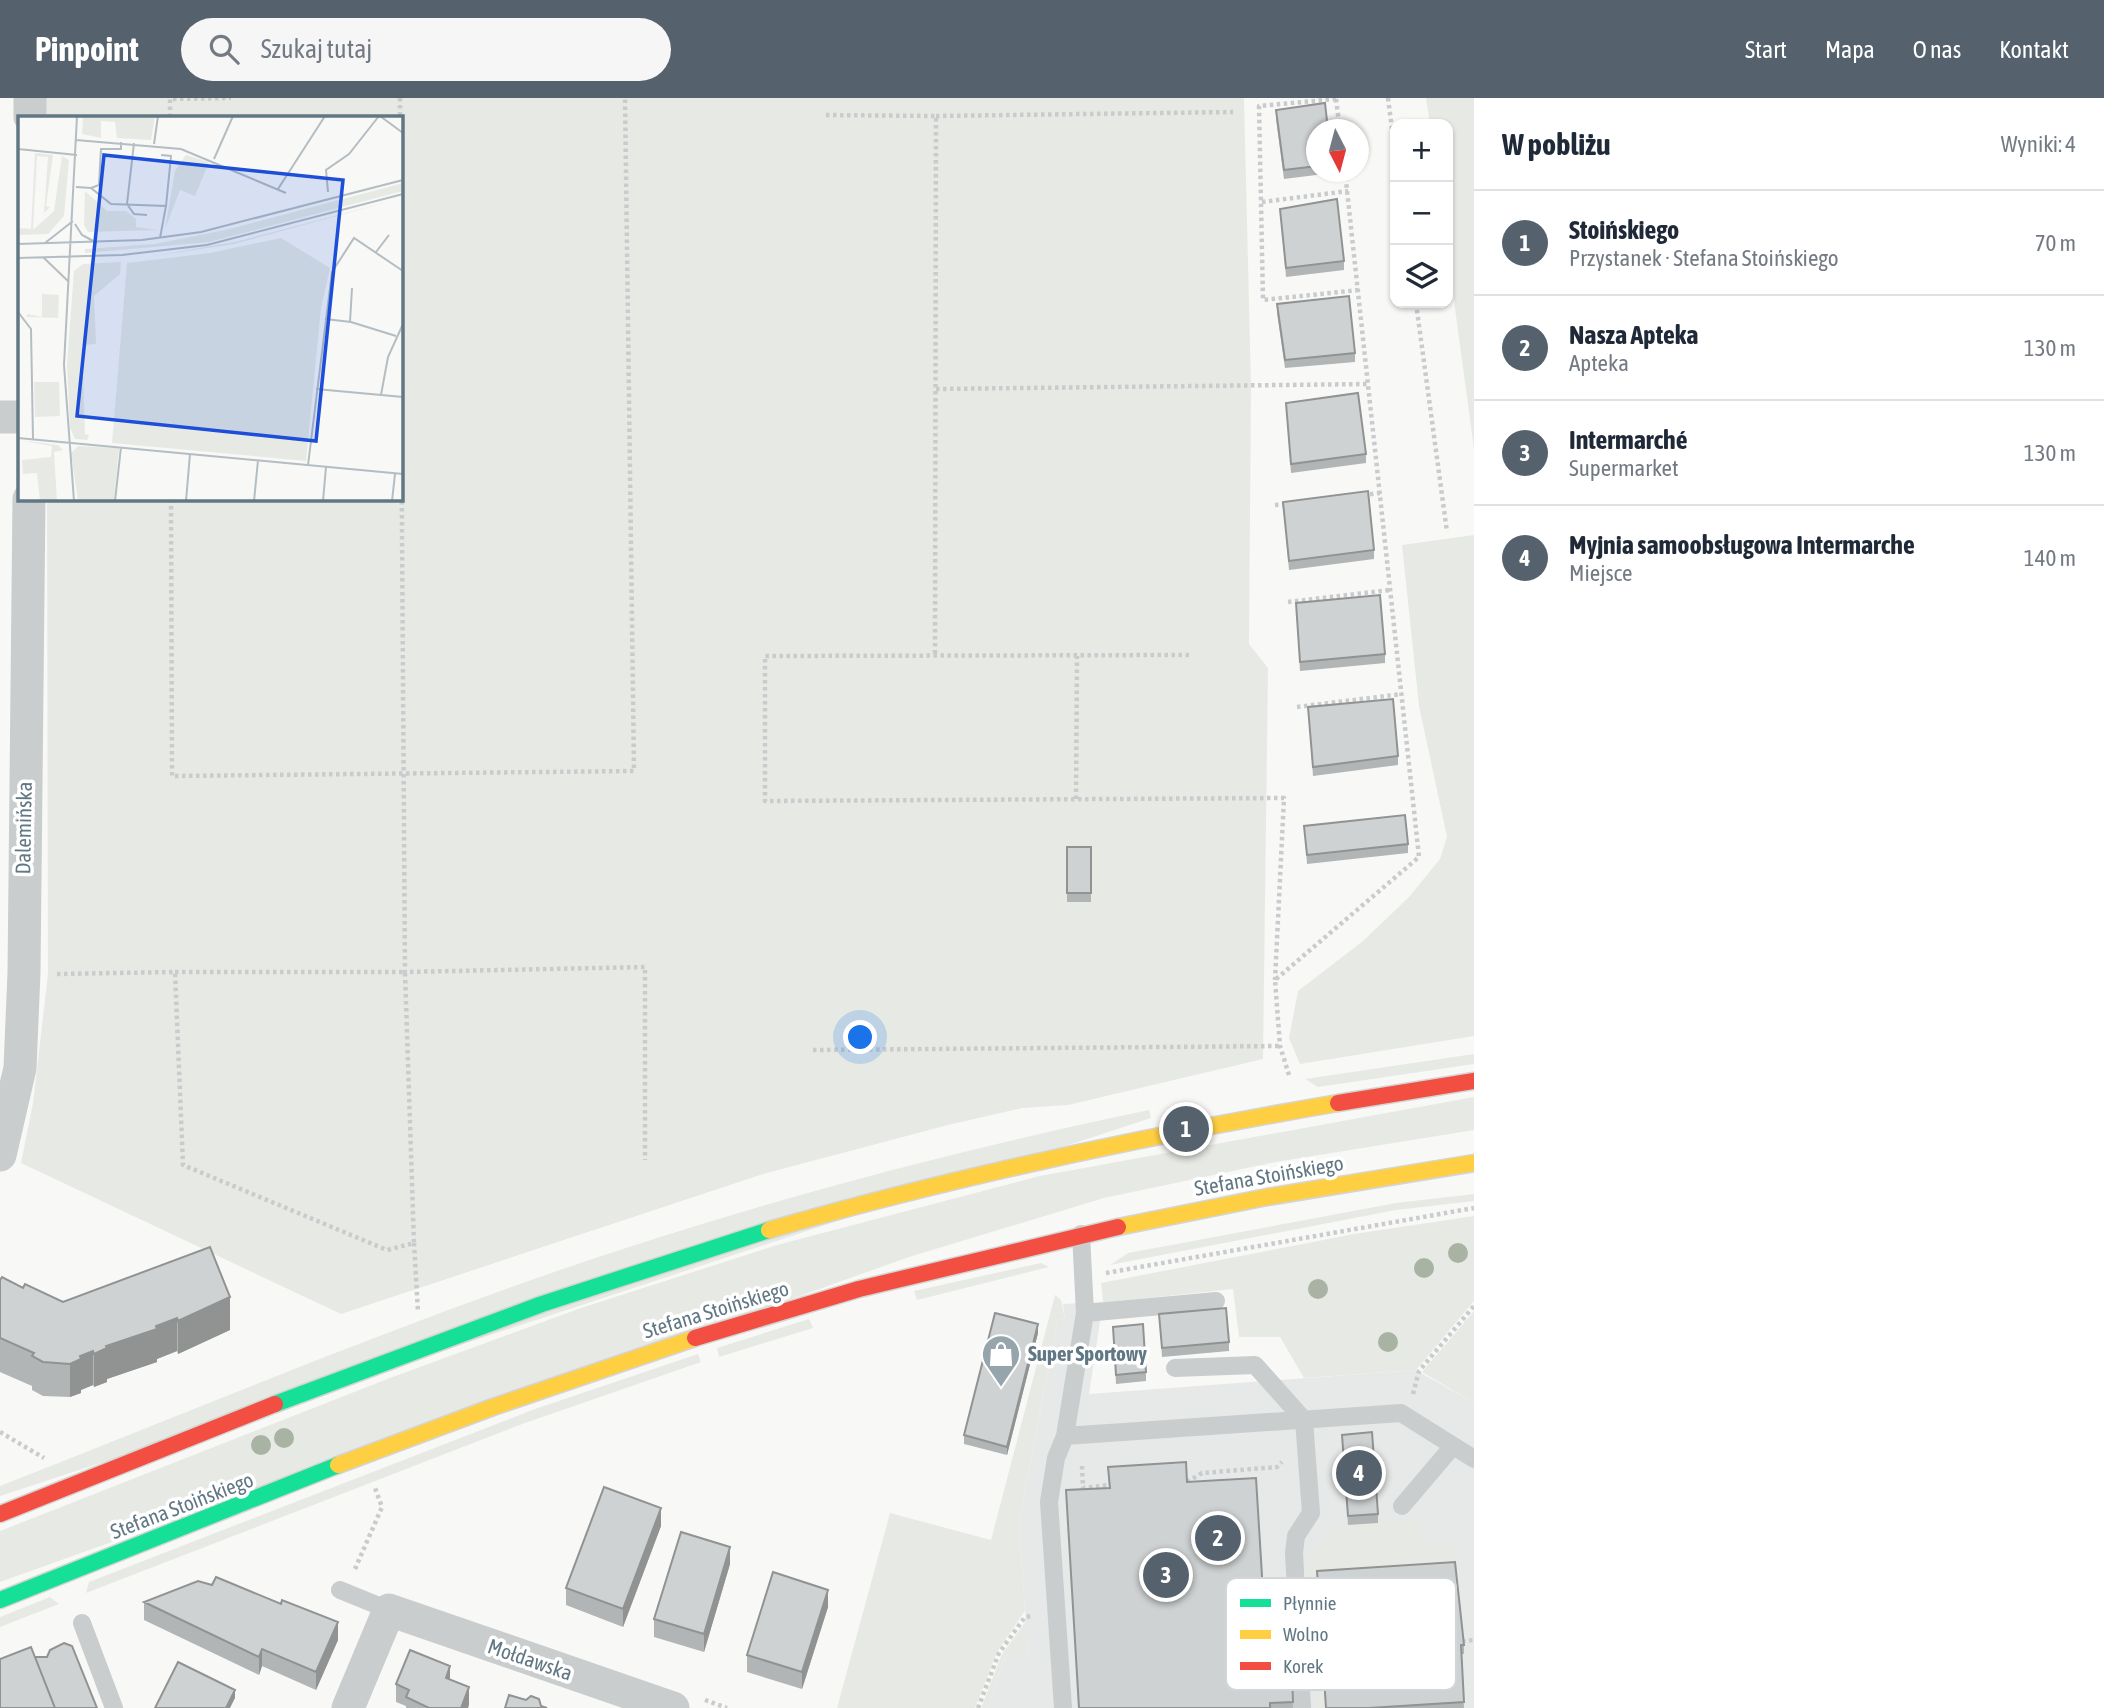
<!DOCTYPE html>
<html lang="pl">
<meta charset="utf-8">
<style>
:root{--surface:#fff;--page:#f6f6f7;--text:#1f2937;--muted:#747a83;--line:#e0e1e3;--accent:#55616c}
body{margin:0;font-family:"Asap Condensed",sans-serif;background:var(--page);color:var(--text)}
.controls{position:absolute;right:21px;top:21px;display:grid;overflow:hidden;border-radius:14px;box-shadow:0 2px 5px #0004}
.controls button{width:63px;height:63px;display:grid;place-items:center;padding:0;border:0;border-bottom:2px solid var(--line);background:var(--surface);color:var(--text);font:35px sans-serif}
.compass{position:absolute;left:1306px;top:21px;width:63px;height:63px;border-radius:50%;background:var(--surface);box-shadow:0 2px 5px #0004;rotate:174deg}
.you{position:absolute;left:861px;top:940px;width:24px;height:24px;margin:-18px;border:5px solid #fff;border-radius:50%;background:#1a73e8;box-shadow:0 0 0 10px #1a73e833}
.badge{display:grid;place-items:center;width:46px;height:46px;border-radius:50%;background:var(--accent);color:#fff;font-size:23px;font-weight:700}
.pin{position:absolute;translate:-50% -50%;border:4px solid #fff;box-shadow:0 2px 7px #0006}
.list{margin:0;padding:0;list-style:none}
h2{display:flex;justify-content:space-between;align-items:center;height:91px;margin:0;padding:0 28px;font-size:30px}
h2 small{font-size:23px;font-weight:400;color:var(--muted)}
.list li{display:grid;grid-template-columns:46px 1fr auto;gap:21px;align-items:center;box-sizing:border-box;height:105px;padding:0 28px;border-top:2px solid var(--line)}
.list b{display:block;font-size:26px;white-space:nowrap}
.list p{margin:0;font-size:23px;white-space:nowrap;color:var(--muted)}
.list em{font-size:23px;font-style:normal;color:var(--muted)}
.icon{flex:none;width:38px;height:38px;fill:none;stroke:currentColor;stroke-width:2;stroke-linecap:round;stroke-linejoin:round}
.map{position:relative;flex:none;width:1474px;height:1610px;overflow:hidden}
header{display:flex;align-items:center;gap:42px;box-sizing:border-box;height:98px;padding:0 35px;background:var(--accent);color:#fff}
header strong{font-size:33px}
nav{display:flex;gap:38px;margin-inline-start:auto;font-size:24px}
.search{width:490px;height:63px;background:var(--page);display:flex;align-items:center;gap:18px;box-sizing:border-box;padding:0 24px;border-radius:38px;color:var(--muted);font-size:26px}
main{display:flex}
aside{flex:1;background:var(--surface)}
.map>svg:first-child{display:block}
.built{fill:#e6e9e8}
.green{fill:#e7eae4}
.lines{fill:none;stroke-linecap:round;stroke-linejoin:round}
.fast-casing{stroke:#d3d5d5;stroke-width:19}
.slow-casing{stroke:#d3d5d5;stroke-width:19}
.jam-casing{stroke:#d3d5d5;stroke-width:19}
.path{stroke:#c9cbcc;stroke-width:4.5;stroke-dasharray:3.5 3.5;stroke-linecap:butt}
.lane{stroke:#cacdcd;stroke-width:18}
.street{stroke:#cacdcd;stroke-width:33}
.fast{stroke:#16e098;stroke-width:16}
.slow{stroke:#ffcf43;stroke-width:16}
.jam{stroke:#f24e42;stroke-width:16}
.tree{fill:#a9b3a4}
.wall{fill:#b2b5b5}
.shaded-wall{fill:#919393}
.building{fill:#cfd2d2;stroke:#919393;stroke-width:2}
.labels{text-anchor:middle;stroke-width:7;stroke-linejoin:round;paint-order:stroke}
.street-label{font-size:21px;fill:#617884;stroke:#fff}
.poi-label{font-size:21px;font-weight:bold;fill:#617884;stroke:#fff;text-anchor:start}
.inset-road{fill:none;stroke:#b3bdc2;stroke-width:2}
.view{fill:#1d4ed8;fill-opacity:0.15;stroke:#1d4ed8;stroke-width:3.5}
.inset-edge{fill:none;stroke:#617884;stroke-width:3.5}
.key{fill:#fff;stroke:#d0d6da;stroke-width:2}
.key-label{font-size:19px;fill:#617884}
</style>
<header>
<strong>Pinpoint</strong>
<div class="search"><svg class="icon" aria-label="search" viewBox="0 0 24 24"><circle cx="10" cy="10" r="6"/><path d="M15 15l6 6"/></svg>Szukaj tutaj</div>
<nav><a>Start</a><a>Mapa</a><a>O nas</a><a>Kontakt</a></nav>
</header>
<main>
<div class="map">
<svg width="1474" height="1610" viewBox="0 0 1474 1610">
<rect width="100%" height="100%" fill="#f8f8f7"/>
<path class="built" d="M1103,1204L1089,1296L1416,1272L1474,1305V1610H988L1005,1558L1028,1556L1019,1424L1058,1220L1065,1221L1063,1206Z"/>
<path class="green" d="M45,0H1244L1251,288L1249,546L1268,570L1263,961L1068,1007L1022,1010L948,1027L763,1076L341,1216L21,1065L33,1005L48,876L47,401H401V19H45Z
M1426,0H1474V351L1448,159V26H1430Z
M1474,437V938L1300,966L1289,940L1298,893L1363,843L1409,799L1440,761L1447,739L1419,608L1402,447Z
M1474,956V966L1318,989L1305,981Z
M1474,999V1032L1276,1064L1104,1100L909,1159L0,1484V1433L390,1280L581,1210L777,1147L1040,1078Z
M1149,1012L1151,1020L0,1398V1388C208,1307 413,1219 626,1150C798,1094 972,1049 1149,1012Z
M1474,1096V1103L1396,1112L1110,1167L1128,1155L1396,1105Z
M1474,1118V1203L1416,1272L1304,1280L1280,1239H1239L1233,1191L1110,1204H1103L1101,1185L1354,1136Z
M1041,1165L1049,1169L917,1202L914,1193Z
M1055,1197L1061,1202L1065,1221L1058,1220L1019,1424L1025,1513L997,1554L975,1610H837L890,1415L991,1442Z
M1474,1213V1305L1422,1274Z
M809,1221L813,1230L719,1259L717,1250Z
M698,1256L701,1264L525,1325L86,1495L89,1484L535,1311Z
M1419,1422L1421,1446L1454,1445L1455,1473L1326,1610H1314L1306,1462L1321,1442L1348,1427Z
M50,1499L59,1506L0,1529V1519Z
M1026,1523L1028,1557L1005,1558L988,1610H981L1002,1556Z"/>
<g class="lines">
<g class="fast-casing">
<path id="fast" d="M275,1306L542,1206L769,1132
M0,1502L338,1367"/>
</g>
<g class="slow-casing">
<path id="slow" d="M1118,1129L1267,1099L1474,1065
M769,1132C956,1078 1146,1038 1338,1005
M338,1367L493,1309L695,1240"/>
</g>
<g class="jam-casing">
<path id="jam" d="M1338,1005L1474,983
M695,1240L859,1191L1118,1129
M0,1416L275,1306"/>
</g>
<path class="path" d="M400,0V19
M1388,0L1395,55
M1336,1L1259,8L1263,202L1359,192
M1336,1L1340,32
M826,17L936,18L935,559
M936,18L1233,14
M170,19V1L231,0
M1262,104L1348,93
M1416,205L1447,434
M401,284L405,874L645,869V1062
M936,291L1369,286
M1363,397L1380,395
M171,401L172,678L634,673L625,0
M1275,407L1289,406
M1288,504L1390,492
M1189,557L765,558V703L1284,700L1275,882
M1297,609L1402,596
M1076,701L1077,558
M175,874H405L414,1145L387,1152L183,1067Z
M57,876L175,874
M813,952L1280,948
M1289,977L1280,948L1275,882L1419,759L1345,74
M414,1145L418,1214
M1106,1175L1474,1110
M1413,1296L1419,1273L1474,1208
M0,1334L44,1360
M1082,1368L1083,1390L1109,1387
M1187,1384L1202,1375L1277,1369L1282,1364
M355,1471L382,1409L375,1390
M1462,1543L1474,1542
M705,1602L727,1610
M978,1610L999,1555L1025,1519L1033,1518"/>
<path class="lane" d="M1081,1136L1085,1215L1065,1338L1401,1315L1474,1361
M1085,1215L1216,1203
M1175,1270L1255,1267L1304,1322L1311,1415L1296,1438L1294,1455L1302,1610
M1402,1408L1453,1348
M340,1492L389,1512
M82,1525L114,1610
M1063,1610L1049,1404L1056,1360L1065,1338"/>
<path class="street" d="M30,19V0
M0,319H19
M0,1057L20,970L24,875L29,401
M348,1610L389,1512L673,1610"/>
<use href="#fast" class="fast"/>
<use href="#slow" class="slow"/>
<use href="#jam" class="jam"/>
</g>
<g class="tree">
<circle cx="1458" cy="1155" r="10"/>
<circle cx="1424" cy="1170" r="10"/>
<circle cx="1318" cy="1191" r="10"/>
<circle cx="1388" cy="1244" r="10"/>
<circle cx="284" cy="1340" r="10"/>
<circle cx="261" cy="1347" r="10"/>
</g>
<path class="wall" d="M1276,12L1317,32V74H1332V75L1284,81L1276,21Z
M1280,111L1344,163V172L1286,179Z
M1277,206L1355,255V264L1285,270L1277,215Z
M1286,305L1366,356V365L1291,375Z
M1283,404L1374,452V461L1289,472Z
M1296,505L1385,556V565L1300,573Z
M1308,609L1398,658V667L1313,678Z
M1304,728L1408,746V755L1307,766Z
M1067,749H1091V804H1067Z
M210,1149L230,1232L178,1256L177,1253L157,1261V1264L107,1281V1284L94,1289L93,1287L81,1292V1295L70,1299L43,1298L32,1292V1288L0,1274V1182L63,1204Z
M1159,1216L1229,1244V1253L1162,1259Z
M1113,1229L1146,1274V1283L1116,1286Z
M1038,1235L1007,1357L964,1346V1337Z
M1342,1337L1378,1416V1425L1348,1427Z
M1108,1369L1187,1384L1268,1576H1292L1293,1610H1079L1109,1390Z
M661,1428L623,1529L566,1507V1490Z
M730,1466L704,1554L654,1539V1521Z
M1317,1473L1464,1547V1556H1461L1464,1610H1326Z
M144,1504L338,1542L316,1592L262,1568L259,1577L144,1522Z
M828,1509L802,1591L747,1574V1557Z
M450,1581L469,1606L468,1610H406V1608L396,1604V1586Z"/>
<path class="shaded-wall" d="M230,1199V1232L178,1256V1223Z
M177,1220V1253L157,1261V1264L107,1281V1284L94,1289V1256L106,1248Z
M1038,1226V1235L1007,1357V1349Z
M93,1253V1287L81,1292V1295L70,1299V1266L80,1258Z
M661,1410V1428L623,1529V1511Z
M730,1449V1466L704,1554V1536Z
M828,1492V1509L802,1591V1574Z
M338,1524V1542L316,1592V1574Z
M262,1551V1568L259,1577V1559Z
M450,1568V1586L446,1580Z
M469,1589V1606L468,1610H461Z
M235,1592V1600L230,1610H226Z"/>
<path class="building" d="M1325,5L1328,32H1317V68L1284,72L1276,12Z
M1337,101L1344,163L1286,170L1280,111Z
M1349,198L1355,255L1285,262L1277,206Z
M1358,295L1366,356L1291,366L1286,305Z
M1368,393L1374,452L1289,463L1283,404Z
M1380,497L1385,556L1300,564L1296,505Z
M1393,601L1398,658L1313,669L1308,609Z
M1405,717L1408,746L1307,757L1304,728Z
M1067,749H1091V795H1067Z
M210,1149L230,1199L178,1223L177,1220L156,1228L157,1231L106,1248L107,1250L94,1256L93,1253L80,1258L81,1261L70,1266L43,1264L32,1258L34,1255L0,1240V1182L2,1179L23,1190L25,1186L63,1204Z
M1226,1210L1229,1244L1162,1250L1159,1216Z
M995,1215L1038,1226L1007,1349L964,1337Z
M1143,1226L1146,1274L1116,1277L1113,1229Z
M1372,1334L1378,1416L1348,1418L1342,1337Z
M1186,1364L1187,1384L1256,1380L1268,1576H1292L1293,1604L1270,1605V1610H1079L1066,1392L1110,1390L1108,1369Z
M604,1389L661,1410L623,1511L566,1490Z
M681,1434L730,1449L704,1536L654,1521Z
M1455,1464L1464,1547H1461L1464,1604L1369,1610H1326L1317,1473Z
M773,1474L828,1492L802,1574L747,1557Z
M216,1479L281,1506L282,1502L338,1524L316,1574L262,1551L259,1559L144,1504L198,1483L212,1487Z
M64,1545L72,1548L97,1610H55L35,1559H47L50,1552Z
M31,1549L55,1610H0V1561Z
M410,1552L450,1568L446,1580L469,1589L461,1610H429L406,1599L409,1592L396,1586Z
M178,1564L235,1592L226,1610H155Z
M509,1597L526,1602L531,1598L539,1601L541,1608L547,1610H505Z"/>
<defs>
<g id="shop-pin" transform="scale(2.0125)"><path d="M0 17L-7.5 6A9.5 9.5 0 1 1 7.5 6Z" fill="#96a5ac" stroke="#fff"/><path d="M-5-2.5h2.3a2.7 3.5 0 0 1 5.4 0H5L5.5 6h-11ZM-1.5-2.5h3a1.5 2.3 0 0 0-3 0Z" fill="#fff"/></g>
</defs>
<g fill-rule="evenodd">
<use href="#shop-pin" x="1001" y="1256"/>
</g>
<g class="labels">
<g class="street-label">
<text transform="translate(24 730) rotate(-89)" y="7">Dalemińska</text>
<text transform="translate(1269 1078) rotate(-10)" y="7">Stefana Stoińskiego</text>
<text transform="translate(716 1212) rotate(-17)" y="7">Stefana Stoińskiego</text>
<text transform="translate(182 1408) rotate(-21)" y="7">Stefana Stoińskiego</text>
<text transform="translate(530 1562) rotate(19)" y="7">Mołdawska</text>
</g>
<g class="poi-label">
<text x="1028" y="1263">Super Sportowy</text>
</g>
</g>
<g transform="translate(18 18)">
<rect width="385" height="385" fill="#f8f8f7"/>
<path d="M65,0H137L133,24L99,22L97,6L83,5V22L64,18ZM17,37L35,39L28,90L32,91L26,97L30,41L19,40L15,114L36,95L44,40L51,44L46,100L30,118L1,119V112L13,113ZM168,39L191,46L177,80L162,74L147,113L157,55ZM385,67V75L191,126L67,137V133L137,128L212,113ZM67,75L89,95H108L118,103V111L139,114L70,116L66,109ZM385,82L216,128L129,141L217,126ZM263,122L312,152L303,192L288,345L94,327L109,147L192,137ZM103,146L102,158L76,180L78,228L64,229L67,318L71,319L69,324L57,323L52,312L49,249L56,155L65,148ZM24,178L41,179L40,202L9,201V198L24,201ZM16,266H41L42,300L17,301ZM0,324L40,329L45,334L36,336L39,385H22L19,357L5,358L4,344L33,341L34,330ZM60,330L101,332L96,385H60L53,337Z" fill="#e7eae4"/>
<path class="inset-road" d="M362,0L385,17M58,24L163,33L268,77M116,27L109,88L116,98L129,99M136,28L140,0M0,33L59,39M143,39L153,40L148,90M196,43L215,0M58,71L73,72L93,88L148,90L142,122M73,72L81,69L83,33H103V26M260,73L307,0M310,76L308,54L331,38L361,0M57,108L64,119L79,127M27,127L55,105M0,128L124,124L183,116L385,64M358,136L371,119M0,142L104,139L189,129L385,78M26,142L51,166M0,196L13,213L15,323M307,203L333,206L378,220M332,206L334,172M298,273L385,281M363,279L370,241L385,208M0,322L385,358M290,349L314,156L336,122L385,155M56,385L46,249L59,0M97,385L103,331M168,385L172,338M236,385L240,344M305,385L308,351M374,385L377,358"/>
<path class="view" d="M86,39L325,64L298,325L59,300Z"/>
<rect width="385" height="385" class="inset-edge"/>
</g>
<rect x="1226" y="1480" width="230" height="112" rx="10" class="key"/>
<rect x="1240" y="1501" width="31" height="8" fill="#16e098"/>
<rect x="1240" y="1532" width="31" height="9" fill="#ffcf43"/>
<rect x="1240" y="1564" width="31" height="8" fill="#f24e42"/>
<g class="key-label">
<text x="1283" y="1512">Płynnie</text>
<text x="1283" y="1543">Wolno</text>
<text x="1283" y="1575">Korek</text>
</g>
</svg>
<div class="controls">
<button>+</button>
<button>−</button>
<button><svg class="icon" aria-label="layers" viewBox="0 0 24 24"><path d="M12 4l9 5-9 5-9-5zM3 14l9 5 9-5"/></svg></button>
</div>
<svg class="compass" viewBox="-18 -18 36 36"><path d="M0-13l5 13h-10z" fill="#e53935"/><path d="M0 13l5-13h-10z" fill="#747a83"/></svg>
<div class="you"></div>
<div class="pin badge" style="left:1186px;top:1031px">1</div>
<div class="pin badge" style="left:1218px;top:1440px">2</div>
<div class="pin badge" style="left:1166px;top:1477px">3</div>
<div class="pin badge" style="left:1359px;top:1375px">4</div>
</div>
<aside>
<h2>W pobliżu<small>Wyniki: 4</small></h2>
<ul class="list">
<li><span class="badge">1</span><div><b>Stoińskiego</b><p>Przystanek · Stefana Stoińskiego</p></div><em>70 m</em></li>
<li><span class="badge">2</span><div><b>Nasza Apteka</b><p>Apteka</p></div><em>130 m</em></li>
<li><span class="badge">3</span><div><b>Intermarché</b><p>Supermarket</p></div><em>130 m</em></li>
<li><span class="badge">4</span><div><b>Myjnia samoobsługowa Intermarche</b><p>Miejsce</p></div><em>140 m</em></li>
</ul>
</aside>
</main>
